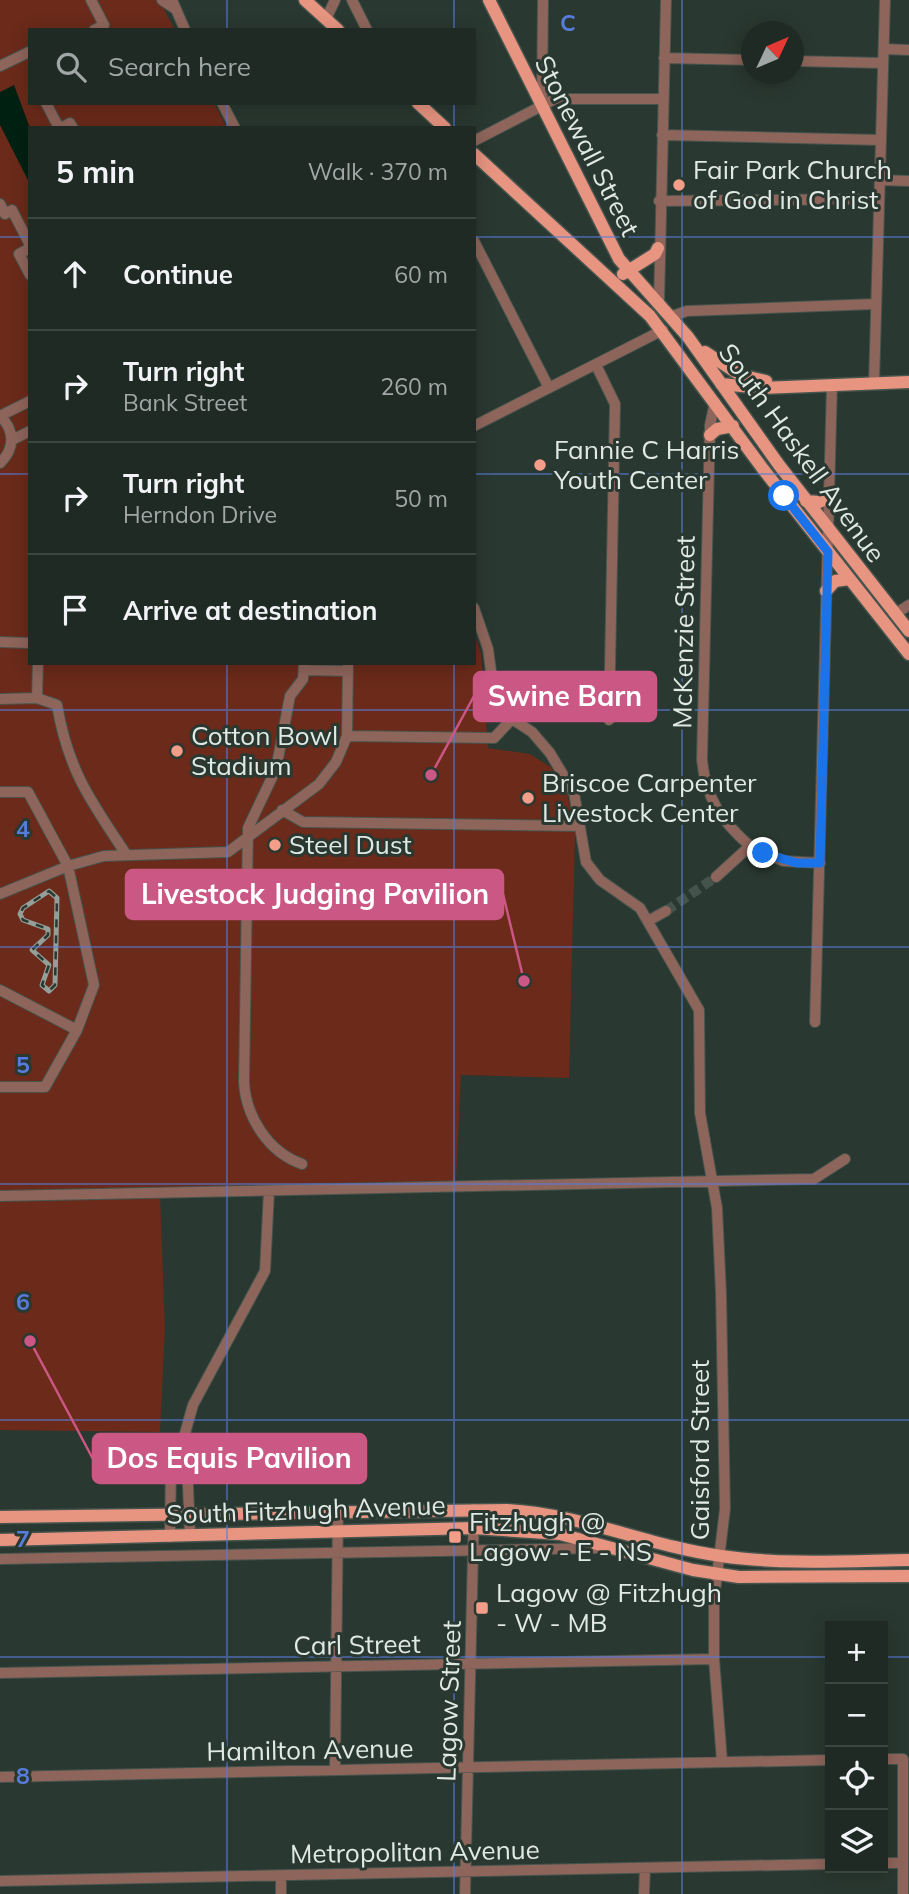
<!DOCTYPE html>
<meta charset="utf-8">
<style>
:root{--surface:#1f2a24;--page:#27322c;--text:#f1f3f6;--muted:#a1a7a6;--line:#3c4641}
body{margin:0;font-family:Mulish,sans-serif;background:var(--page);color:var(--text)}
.controls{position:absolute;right:21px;bottom:21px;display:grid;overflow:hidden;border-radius:0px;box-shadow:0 4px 18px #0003}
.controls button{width:63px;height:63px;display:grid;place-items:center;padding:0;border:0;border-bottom:2px solid var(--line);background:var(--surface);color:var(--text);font:35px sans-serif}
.compass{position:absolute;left:741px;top:21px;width:63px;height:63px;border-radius:50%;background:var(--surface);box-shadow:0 4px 18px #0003;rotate:46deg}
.stop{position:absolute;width:21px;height:21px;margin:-16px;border:5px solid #1a73e8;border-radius:50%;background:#fff}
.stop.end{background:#1a73e8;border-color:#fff;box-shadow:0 2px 7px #0008}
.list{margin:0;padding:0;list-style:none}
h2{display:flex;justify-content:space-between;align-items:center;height:91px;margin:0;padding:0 28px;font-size:30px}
h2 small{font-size:23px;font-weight:400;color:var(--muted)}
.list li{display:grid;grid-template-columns:46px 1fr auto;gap:21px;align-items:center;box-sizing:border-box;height:112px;padding:0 28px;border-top:2px solid var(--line)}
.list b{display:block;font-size:26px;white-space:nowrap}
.list p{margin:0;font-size:23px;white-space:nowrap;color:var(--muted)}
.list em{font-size:23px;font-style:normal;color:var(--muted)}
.icon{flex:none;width:38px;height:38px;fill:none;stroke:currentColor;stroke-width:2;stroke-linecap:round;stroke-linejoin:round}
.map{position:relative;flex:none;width:909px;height:1894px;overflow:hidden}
.search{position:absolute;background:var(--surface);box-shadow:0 4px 18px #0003;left:28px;top:28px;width:448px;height:77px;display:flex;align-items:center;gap:18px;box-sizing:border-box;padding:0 24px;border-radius:0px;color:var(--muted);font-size:26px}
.panel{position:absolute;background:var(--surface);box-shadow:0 4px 18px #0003;left:28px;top:126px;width:448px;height:539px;border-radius:0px}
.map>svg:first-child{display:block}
.green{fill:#6b2a1a}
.water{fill:#002112}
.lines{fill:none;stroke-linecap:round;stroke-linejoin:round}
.minor-tunnel{stroke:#44534b;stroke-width:10;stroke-dasharray:10 5;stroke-linecap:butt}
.minor-casing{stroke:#46544d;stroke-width:12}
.major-casing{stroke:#46544d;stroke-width:15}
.minor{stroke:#8e655b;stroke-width:10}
.major{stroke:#e79480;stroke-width:12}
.rail-casing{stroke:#949f99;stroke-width:5}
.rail{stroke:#293830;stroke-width:2.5;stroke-dasharray:8;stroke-linecap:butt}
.route{stroke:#1a73e8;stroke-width:9}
.grid{fill:none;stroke:#587cdc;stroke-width:2;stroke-opacity:0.55}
.poi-dot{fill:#f49e89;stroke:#293830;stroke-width:2.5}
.labels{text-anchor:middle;stroke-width:6;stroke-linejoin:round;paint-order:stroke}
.street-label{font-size:26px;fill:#e0e9e4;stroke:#293830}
.poi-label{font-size:26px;fill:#e0e9e4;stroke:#293830;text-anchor:start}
.grid-label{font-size:23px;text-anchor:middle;font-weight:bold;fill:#587cdc;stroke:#293830;stroke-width:6;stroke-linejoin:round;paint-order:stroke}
.leader{fill:none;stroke:#cb5784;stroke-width:2.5}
.callout-dot{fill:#cb5784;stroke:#293830;stroke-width:2.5}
.callout{fill:#cb5784;stroke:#cb5784;stroke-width:2.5}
.callout-label{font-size:28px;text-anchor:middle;font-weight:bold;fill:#fff}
</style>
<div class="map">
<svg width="909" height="1894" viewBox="0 0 909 1894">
<rect width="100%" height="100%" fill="#293830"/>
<path class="green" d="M0,0H159L175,30H30V103H214L227,128H30V663H474V634L481,653L488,748L530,754L552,768L567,792L575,834L569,1078L461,1075L456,1182L160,1195L165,1328L160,1432L0,1430Z"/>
<path class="water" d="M14,85L30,128V184L0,125V92Z"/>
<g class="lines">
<path class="minor-tunnel" d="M666,911L716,877"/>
<g class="minor-casing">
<path id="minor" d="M91,0L104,25L94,30
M162,0L174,8
M172,0L185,30
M352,0L367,30
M326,19L335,0
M884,49L909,50
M664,58L752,60
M794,61L882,63
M0,66L29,52L30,54
M542,101L543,0
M46,103L59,128
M222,103L235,128
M61,128L70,123L73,128
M662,135L881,140
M474,141L555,99H663
M879,180L909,181
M659,201L879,199
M0,204L5,214L12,210L30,245
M474,241L549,388
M30,248L19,254L30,275
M659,303L666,0
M672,316L687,311L875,304
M596,365L615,404L609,720
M874,383L885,0
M715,402L710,425L702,759C705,797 722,822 750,846
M0,416C15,430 15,449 0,463
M0,416L30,401
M474,426L663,330
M12,440L30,431
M474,608L488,649L494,694L512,719L532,732L550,753L574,793L586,862L600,880L640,908L699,1010L700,1113L717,1208L721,1293L725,1509L714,1600V1659L722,1761
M895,614L909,605
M0,642L30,643
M38,663L37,698L57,705C68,770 90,800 126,854
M304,670L348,671
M0,699L37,698
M347,736L348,663
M0,792H28L68,866L94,985L77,1030L45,1087H0
M282,810L303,822L580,826
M716,877L750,846L783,861L820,863
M0,894L68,866L104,856L228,852L319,784L336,762L347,736L494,738L512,719
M648,921L666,911
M0,990L77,1030
M815,1022L832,384
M302,1164C268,1152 246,1117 244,1082L248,828L276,769L290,696L303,679L304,663
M0,1196L814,1179L845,1159
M180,1451L187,1461L190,1536
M170,1537L171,1461L180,1451L193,1405L265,1271L269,1191
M0,1559L601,1548
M0,1673L714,1659
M883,1759H903V1894
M335,1770L338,1510
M0,1777L830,1760
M883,1863H903
M0,1881L830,1864
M281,1894V1876
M465,1894L474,1509
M644,1894L645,1868"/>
</g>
<g class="major-casing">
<path id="major" d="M305,0L338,30
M489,0L619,259L688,337L779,465L909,631
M418,103L445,128
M474,154L650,316L763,469L909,654
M623,274L655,254L658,248
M705,352L740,375L766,381
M721,384L761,388L909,382
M710,435L717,429L733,426
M806,501L819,502L830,497
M826,591L835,581L850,579
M0,1517L507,1510C581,1514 648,1546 721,1556C783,1565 847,1561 909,1560
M0,1540L474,1528L560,1534L693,1570L739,1577L909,1576"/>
</g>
<use href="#minor" class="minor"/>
<use href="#major" class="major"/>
<g class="rail-casing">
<path id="rail" d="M49,891L57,898L55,985L49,991L42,985L49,965L32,950L48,935V929L23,920L20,914L23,908Z"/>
</g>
<use href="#rail" class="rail"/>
</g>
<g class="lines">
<path class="route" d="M763,853L797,863H820L828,552L784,496"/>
</g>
<path class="grid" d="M227,0V30M454,0V30M682,0V1894M227,103V128M454,103V128M0,237H30M474,237H909M0,474H30M474,474H909M227,663V1894M454,663V1894M0,710H909M0,947H909M0,1184H909M0,1420H909M0,1657H830M883,1657H909"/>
<g class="poi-dot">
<circle cx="679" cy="185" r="7"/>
<circle cx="540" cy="465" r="7"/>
<circle cx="177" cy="751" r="7"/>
<circle cx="528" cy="798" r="7"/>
<circle cx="275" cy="845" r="7"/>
<rect x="448" y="1530" width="14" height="14" rx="3.5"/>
<rect x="475" y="1601" width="14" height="14" rx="3.5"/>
</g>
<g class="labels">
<g class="street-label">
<text transform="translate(587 146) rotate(63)" y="9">Stonewall Street</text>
<text transform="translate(802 453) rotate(54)" y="9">South Haskell Avenue</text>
<text transform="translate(684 632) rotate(-89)" y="9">McKenzie Street</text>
<text transform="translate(700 1450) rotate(-90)" y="9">Gaisford Street</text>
<text transform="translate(306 1510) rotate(-2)" y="9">South Fitzhugh Avenue</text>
<text transform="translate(357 1645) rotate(-1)" y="9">Carl Street</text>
<text transform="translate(449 1701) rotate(-88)" y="9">Lagow Street</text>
<text transform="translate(310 1750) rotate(-1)" y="9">Hamilton Avenue</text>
<text transform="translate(415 1852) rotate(-1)" y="9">Metropolitan Avenue</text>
</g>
<g class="poi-label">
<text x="693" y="179">Fair Park Church<tspan x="693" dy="30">of God in Christ</tspan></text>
<text x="554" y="459">Fannie C Harris<tspan x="554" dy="30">Youth Center</tspan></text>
<text x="191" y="745">Cotton Bowl<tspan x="191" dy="30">Stadium</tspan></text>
<text x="542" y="792">Briscoe Carpenter<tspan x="542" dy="30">Livestock Center</tspan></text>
<text x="289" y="854">Steel Dust</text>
<text x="469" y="1531">Fitzhugh @<tspan x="469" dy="30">Lagow - E - NS</tspan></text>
<text x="496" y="1602">Lagow @ Fitzhugh<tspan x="496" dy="30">- W - MB</tspan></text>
</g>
</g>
<g class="grid-label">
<text x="568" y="31">C</text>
<text x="23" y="837">4</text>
<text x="23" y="1073">5</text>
<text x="23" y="1310">6</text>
<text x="23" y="1547">7</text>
<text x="23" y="1784">8</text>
</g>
<path class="leader" d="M431 775L474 696M524 981L503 894M30 1341L93 1459"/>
<g class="callout-dot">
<circle cx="431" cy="775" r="7"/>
<circle cx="524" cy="981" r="7"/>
<circle cx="30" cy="1341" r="7"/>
</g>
<g class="callout">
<rect x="474" y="672" width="182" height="49" rx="7"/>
<rect x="126" y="870" width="377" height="49" rx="7"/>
<rect x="93" y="1434" width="273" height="49" rx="7"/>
</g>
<g class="callout-label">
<text x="565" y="706">Swine Barn</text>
<text x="315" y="904">Livestock Judging Pavilion</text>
<text x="229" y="1468">Dos Equis Pavilion</text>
</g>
</svg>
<div class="controls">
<button>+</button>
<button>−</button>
<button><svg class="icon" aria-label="locate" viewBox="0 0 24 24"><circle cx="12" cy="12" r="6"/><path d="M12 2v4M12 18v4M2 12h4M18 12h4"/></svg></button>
<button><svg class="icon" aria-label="layers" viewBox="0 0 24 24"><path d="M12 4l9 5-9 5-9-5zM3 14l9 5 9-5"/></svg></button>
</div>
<svg class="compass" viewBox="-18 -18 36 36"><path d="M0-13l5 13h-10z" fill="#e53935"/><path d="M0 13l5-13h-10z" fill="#a1a7a6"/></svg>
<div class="stop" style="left:784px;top:496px"></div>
<div class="stop end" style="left:763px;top:853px"></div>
<div class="search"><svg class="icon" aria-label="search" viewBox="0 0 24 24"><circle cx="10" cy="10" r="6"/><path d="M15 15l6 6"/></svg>Search here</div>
<section class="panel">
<h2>5 min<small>Walk · 370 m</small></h2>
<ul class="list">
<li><svg class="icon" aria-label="ahead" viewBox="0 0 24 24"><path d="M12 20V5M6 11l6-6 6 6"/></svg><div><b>Continue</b></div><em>60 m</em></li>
<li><svg class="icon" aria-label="right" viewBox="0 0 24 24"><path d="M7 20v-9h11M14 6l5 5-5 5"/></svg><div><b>Turn right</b><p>Bank Street</p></div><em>260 m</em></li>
<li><svg class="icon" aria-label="right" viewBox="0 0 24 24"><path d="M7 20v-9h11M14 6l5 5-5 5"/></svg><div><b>Turn right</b><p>Herndon Drive</p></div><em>50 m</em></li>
<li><svg class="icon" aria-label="arrive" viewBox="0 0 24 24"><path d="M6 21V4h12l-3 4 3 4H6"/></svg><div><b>Arrive at destination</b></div></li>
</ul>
</section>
</div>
